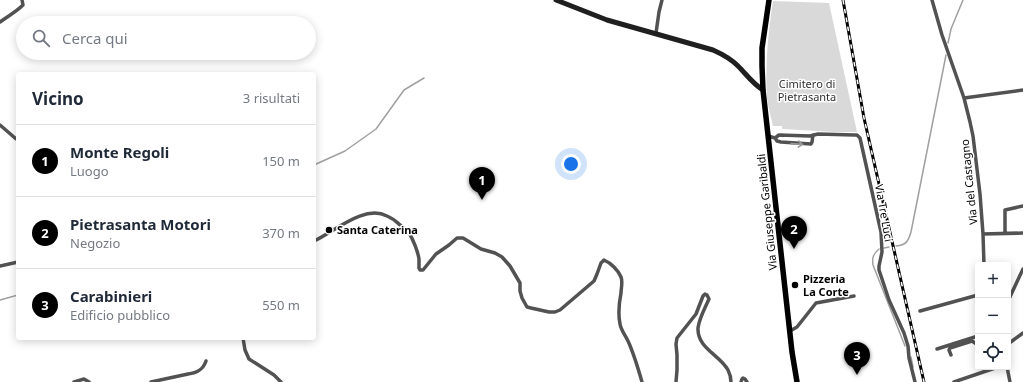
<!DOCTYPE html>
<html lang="it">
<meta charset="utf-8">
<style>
:root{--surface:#fff;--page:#f2f2f3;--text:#1f2937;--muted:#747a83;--line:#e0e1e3;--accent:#000}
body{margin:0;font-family:"Noto Sans",sans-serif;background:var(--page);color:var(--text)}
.controls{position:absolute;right:12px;bottom:12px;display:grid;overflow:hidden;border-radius:4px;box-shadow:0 2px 10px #0003}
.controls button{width:36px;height:36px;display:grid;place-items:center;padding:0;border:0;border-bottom:1px solid var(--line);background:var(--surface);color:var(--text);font:20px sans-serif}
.you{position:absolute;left:571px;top:164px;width:14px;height:14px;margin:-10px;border:3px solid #fff;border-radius:50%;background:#1a73e8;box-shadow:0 0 0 6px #1a73e833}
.badge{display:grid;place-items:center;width:26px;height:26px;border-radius:50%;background:var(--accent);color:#fff;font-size:13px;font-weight:700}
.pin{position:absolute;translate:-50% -33px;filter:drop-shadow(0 1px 2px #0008)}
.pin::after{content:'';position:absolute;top:21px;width:14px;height:12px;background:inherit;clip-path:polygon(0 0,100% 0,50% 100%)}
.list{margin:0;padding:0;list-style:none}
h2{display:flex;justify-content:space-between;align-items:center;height:52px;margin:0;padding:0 16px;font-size:17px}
h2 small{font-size:13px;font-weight:400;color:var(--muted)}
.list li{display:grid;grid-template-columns:26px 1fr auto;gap:12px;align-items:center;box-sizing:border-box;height:72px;padding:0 16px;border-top:1px solid var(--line)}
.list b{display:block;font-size:15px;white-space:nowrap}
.list p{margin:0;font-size:13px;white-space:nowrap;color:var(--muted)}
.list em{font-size:13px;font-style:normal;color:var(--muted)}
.icon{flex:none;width:22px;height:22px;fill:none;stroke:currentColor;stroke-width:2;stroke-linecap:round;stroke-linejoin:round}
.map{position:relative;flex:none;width:1023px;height:382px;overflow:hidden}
.search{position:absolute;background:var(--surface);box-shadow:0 2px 10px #0003;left:16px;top:16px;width:300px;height:44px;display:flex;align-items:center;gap:10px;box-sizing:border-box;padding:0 14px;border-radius:22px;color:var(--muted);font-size:15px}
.panel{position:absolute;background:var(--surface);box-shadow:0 2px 10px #0003;left:16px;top:72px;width:300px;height:268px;border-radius:4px}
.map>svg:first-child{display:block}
.green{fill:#d9d9d9}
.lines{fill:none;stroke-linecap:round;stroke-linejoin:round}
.stream{stroke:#a0a0a0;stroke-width:1.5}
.street{stroke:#525252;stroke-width:3.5}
.secondary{stroke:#1f1f1f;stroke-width:5}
.primary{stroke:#000;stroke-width:5.5}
.rail-casing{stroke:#000;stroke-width:3}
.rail{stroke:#fff;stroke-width:1.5;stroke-dasharray:4.5;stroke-linecap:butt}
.oneway{stroke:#979797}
.poi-dot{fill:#000;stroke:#fff;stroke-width:1.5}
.labels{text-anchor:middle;stroke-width:3;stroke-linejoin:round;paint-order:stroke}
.park-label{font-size:11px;fill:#303030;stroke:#fff}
.street-label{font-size:11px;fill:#000;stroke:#fff}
.poi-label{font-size:11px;font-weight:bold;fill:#000;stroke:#fff;text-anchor:start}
</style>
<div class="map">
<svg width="1023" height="382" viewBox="0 0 1023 382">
<rect width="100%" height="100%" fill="#fff"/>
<path class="green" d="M773,1L829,3L857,132H834L782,129V126H773C771,117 768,107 767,98C765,66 768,33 773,1Z"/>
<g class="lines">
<path class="stream" d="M948,43L951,29L963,0
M314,165L345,151L376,129L404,90L424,78
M896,246C906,245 908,242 911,232L946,55
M884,248L889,247
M879,249C873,254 872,258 873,265L905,346
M0,300L18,295
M911,357L913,367"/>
<path class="street" d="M932,0L942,35L964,98L970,122L973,136L980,194L983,234L984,265
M0,22C8,16 16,12 23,5L22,0
M656,33L659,12L662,0
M964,98L1023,90
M0,125L15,138L18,140
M768,136L775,138L777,141L781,142L811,144L812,142L813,135
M775,138L779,135L810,136L818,134L854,135H857L860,138L881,232L882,252L879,266V270L889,300L904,333L908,346L909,358L915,382
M1005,233V210L1023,206
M983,234L1023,233
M314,241C334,232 364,204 387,216C392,218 396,221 400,225C403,227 407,230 409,233C413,239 418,252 419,259C419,262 419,265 419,268L420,270H423L436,254L449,245L457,238H463L481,249L495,253L502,257L510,266L520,283V291L522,298L527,307L531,308L549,312H555L560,310L594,281L597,274L601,263L604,260C611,263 618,270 621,277C623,282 621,288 621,293C619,303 618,314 620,324C621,330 625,335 628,341C634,354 638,368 642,382
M0,266L18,262
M1008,301L1023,269
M920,311L978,295
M790,331L797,327L816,303L854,296
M243,338L245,350L249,359L274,375L281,382
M1008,344L1023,333
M937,349L978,336
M951,355L949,350L950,348L972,341L978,345
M1007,367L1010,382
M74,382L84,379L89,382
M151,382L188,374C197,373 203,370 206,361
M676,382L677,370V355L676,344L677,338L696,314L703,296L705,294L707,295L709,299C705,308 699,319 698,328C697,348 720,355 728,370C730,374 731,378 731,382
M741,382L742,379L743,378L745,379L747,382
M954,382L998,367"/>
<path class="secondary" d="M556,0L607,20L713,50C722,54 731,59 738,66C746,74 753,84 763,90"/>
<path class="primary" d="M769,0L762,48V66L763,90L792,352L797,382"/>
<g class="rail-casing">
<path id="rail" d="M843,0L864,118L924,382"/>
</g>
<use href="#rail" class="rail"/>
</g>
<defs><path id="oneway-shaft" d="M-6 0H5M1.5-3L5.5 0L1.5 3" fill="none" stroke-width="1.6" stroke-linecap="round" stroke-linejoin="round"/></defs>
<use class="oneway" href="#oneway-shaft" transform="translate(797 144) rotate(4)"/>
<g class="poi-dot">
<circle cx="329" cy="230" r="4"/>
<circle cx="795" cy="285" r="4"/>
</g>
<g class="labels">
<g class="park-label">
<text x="807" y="88">Cimitero di<tspan x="807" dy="13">Pietrasanta</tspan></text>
</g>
<g class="street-label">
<text transform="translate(969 182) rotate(-96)" y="4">Via del Castagno</text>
<text transform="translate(767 212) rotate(-96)" y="4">Via Giuseppe Garibaldi</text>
<text transform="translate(884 213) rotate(80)" y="4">Via Tre Luci</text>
</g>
<g class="poi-label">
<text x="337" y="234">Santa Caterina</text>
<text x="803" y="283">Pizzeria<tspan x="803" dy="13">La Corte</tspan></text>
</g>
</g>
</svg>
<div class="controls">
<button>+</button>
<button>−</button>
<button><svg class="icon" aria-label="locate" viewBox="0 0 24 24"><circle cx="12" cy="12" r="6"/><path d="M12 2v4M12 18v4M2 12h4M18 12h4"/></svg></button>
</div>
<div class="you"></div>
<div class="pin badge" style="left:482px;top:200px">1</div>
<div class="pin badge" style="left:794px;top:249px">2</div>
<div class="pin badge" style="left:857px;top:375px">3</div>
<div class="search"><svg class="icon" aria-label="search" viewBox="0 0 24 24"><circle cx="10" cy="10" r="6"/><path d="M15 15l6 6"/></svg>Cerca qui</div>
<section class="panel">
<h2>Vicino<small>3 risultati</small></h2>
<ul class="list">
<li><span class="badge">1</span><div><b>Monte Regoli</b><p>Luogo</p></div><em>150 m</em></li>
<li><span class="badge">2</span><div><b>Pietrasanta Motori</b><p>Negozio</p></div><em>370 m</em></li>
<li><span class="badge">3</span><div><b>Carabinieri</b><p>Edificio pubblico</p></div><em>550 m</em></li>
</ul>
</section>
</div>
